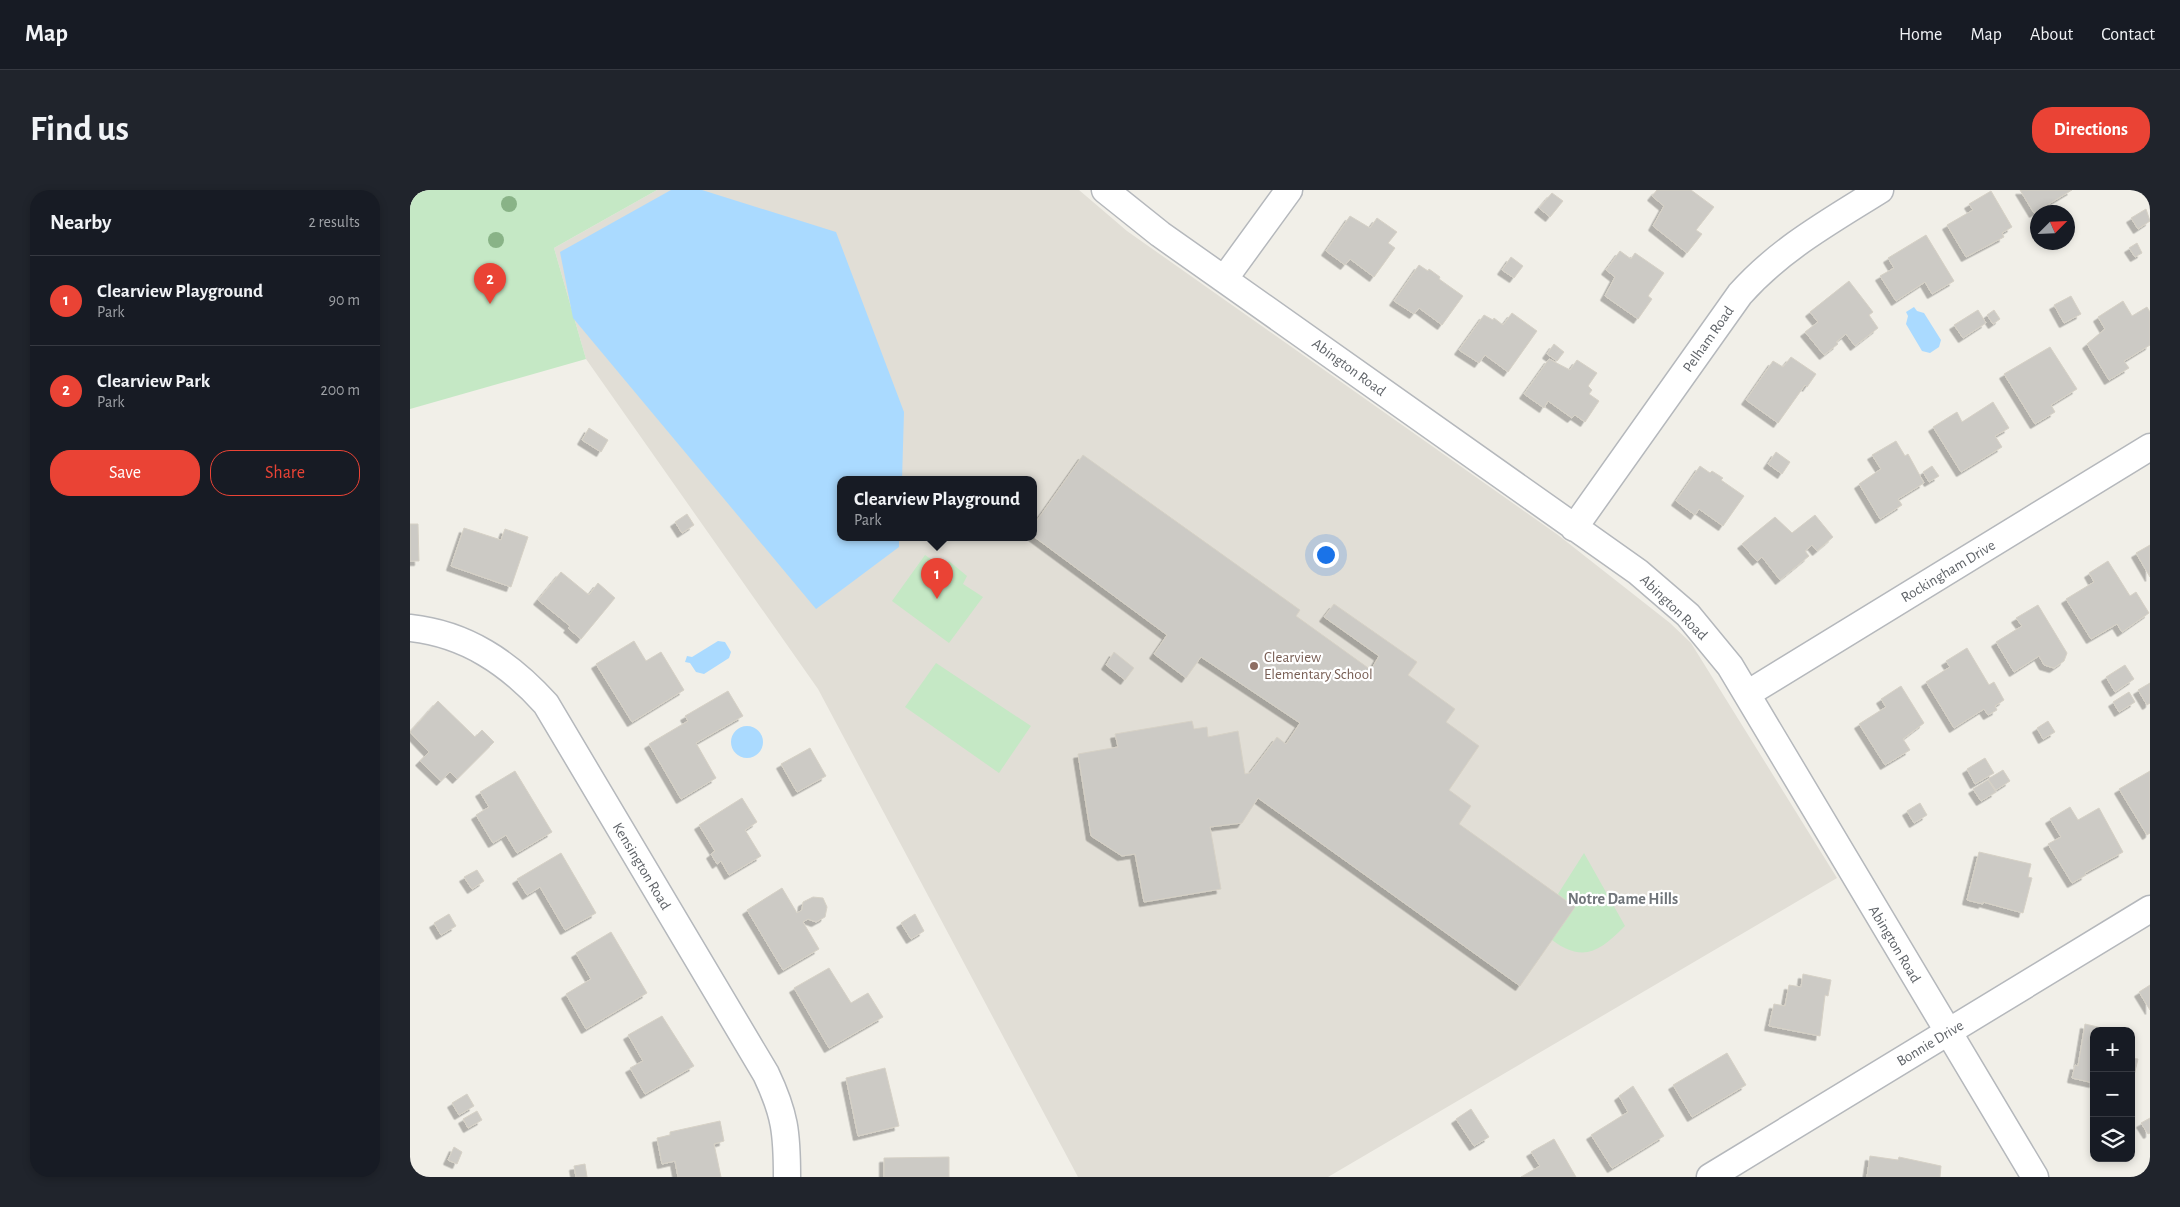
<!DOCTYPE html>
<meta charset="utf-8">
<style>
:root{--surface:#171b24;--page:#20242c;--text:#f1f3f6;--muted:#9ea1a6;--line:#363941;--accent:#ea4335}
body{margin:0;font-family:"Alegreya Sans",sans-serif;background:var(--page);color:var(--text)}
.controls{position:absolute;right:15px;bottom:15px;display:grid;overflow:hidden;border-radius:10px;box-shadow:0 2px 8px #0003}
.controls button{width:45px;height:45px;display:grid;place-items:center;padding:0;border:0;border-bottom:1px solid var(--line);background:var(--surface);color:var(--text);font:25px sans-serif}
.compass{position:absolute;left:1620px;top:15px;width:45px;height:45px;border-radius:50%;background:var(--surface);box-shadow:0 2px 8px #0003;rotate:66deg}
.you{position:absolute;left:915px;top:364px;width:18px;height:18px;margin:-12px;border:4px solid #fff;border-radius:50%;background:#1a73e8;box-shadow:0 0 0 8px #1a73e833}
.badge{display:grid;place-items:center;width:32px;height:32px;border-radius:50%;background:var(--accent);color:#fff;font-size:16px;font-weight:700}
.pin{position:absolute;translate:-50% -41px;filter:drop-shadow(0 1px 2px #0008)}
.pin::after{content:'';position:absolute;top:26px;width:18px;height:15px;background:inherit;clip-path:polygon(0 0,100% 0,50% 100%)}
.popup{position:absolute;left:427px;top:286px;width:200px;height:65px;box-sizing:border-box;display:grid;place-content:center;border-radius:10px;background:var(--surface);filter:drop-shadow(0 1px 4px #0005);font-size:16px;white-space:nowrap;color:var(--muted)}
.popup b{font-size:19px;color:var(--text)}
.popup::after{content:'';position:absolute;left:50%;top:100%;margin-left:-10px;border:10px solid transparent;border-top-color:var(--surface)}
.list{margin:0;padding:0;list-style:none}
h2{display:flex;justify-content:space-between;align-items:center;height:65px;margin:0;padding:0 20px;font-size:21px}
h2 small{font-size:16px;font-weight:400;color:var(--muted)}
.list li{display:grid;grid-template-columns:32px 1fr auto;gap:15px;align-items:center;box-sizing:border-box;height:90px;padding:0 20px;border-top:1px solid var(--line)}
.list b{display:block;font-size:19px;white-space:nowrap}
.list p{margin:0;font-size:16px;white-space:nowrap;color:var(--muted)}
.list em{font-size:16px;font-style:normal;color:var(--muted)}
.actions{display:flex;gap:10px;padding:15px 20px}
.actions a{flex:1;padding:11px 0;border:1px solid var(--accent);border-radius:20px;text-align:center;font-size:18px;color:var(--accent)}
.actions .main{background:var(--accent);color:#fff}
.icon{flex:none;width:28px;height:28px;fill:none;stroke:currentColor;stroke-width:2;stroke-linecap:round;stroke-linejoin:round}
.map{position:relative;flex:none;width:1740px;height:987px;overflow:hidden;border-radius:20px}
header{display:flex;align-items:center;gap:30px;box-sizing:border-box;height:70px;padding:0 25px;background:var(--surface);border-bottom:1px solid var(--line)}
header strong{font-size:24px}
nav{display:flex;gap:28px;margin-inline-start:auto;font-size:18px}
.intro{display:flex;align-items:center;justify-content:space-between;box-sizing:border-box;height:120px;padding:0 30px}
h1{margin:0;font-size:35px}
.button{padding:12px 22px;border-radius:20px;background:var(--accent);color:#fff;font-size:18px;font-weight:700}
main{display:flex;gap:30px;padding:0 30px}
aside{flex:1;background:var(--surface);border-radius:20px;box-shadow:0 2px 8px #0003}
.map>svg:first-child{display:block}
.education{fill:#e1ded6;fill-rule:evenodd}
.green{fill:#c5e8c5}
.water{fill:#aadaff}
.building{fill:#cccac5;stroke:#d6d1c6;filter:url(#shadow)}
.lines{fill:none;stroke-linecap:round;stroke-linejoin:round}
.minor-casing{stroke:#b5b8bc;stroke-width:29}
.minor{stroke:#fff;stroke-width:26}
.tree{fill:#89b387}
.education-dot{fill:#8d6e63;stroke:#fff;stroke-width:2}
.labels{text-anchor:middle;stroke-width:4.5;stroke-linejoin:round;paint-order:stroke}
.street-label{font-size:15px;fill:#5f6368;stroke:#fff}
.education-label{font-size:15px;fill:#785e54;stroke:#fff;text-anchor:start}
.neighbourhood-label{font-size:16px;font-weight:bold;fill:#70757a;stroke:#fff}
</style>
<header>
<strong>Map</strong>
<nav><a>Home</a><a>Map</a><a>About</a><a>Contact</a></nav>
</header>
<div class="intro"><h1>Find us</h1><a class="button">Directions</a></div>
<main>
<aside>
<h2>Nearby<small>2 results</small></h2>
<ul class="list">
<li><span class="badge">1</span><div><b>Clearview Playground</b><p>Park</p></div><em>90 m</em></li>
<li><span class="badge">2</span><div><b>Clearview Park</b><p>Park</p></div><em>200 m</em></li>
</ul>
<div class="actions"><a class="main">Save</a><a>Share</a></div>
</aside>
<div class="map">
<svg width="1740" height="987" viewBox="0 0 1740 987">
<defs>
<filter id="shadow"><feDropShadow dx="-4.5" dy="4.5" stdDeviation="0" flood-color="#0004"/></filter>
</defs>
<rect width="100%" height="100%" fill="#f1efe8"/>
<path class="education" d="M247,0H669L717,41L1148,345L1260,433L1281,453L1427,688L918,987H668L408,499L176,169L144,58ZM431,290H623V348H431Z"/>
<path class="green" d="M0,0H247L144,58L176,169L0,219Z
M515,365L534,378L539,371L557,386L553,394L573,407L539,453L482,411Z
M526,473L621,536L589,583L495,517Z
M1174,663L1215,736C1191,760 1174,774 1142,750L1165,717L1148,704Z"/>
<path class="water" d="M261,0H292L426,42L494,222L492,290H431V348H489V357L406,419L163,128L150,62Z
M1504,117L1507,121L1514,123L1531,150L1529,157L1520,163L1512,161L1496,134L1498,126L1496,122Z
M308,451L315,452L321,462L319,468L294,484L286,482L280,473L275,472L277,466L282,467Z
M321 552a16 16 0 1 1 32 0a16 16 0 1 1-32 0Z"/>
<path class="building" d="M1247,0H1281L1304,17L1286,40L1292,44L1277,63L1243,36L1254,16L1242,6Z
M1610,0H1662L1624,23Z
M1581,1L1602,37L1592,43L1594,47L1556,67L1537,35L1563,20L1559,14Z
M1142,3L1153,11L1140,27L1129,18Z
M1736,19L1740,31L1728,39L1721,28Z
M940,26L960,38L967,28L987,42L978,53L985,58L964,87L940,69L935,75L916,61Z
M1516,45L1544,91L1522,104L1515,92L1486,111L1470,86L1484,78L1478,68Z
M1727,53L1732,63L1725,67L1719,58Z
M1210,61L1221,69L1225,63L1254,83L1238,106L1242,109L1228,129L1195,106L1205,87L1196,80Z
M1101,67L1113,76L1104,88L1092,80Z
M1009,75L1018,81L1019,79L1030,87L1029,89L1053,106L1032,135L1009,118L1004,124L984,111Z
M1439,91L1463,122L1459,125L1468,138L1445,156L1436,144L1426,152L1428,154L1414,165L1395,142L1408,132L1400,122Z
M1661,106L1671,124L1654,133L1644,115Z
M1713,111L1722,126L1737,117L1740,122V155L1714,171L1719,178L1699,190L1677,154L1695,139L1688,127Z
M1568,120L1576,133L1553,148L1544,135Z
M1584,120L1590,129L1583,134L1577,125Z
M1102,123L1127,141L1098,182L1075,165L1069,173L1049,160L1074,125L1083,130L1084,128L1093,135Z
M1144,154L1154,162L1147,171L1137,164Z
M1640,157L1667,199L1641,215L1645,222L1625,234L1594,184Z
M1381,167L1406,184L1397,197L1395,195L1368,233L1336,210L1363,171L1373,177Z
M1139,169L1160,180L1167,170L1187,183L1178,196L1182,200L1179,204L1189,211L1175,232L1165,225L1162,228L1138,211L1134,218L1114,204Z
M1583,212L1599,238L1585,246L1592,257L1551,282L1523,237L1547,222L1552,232Z
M179,238L198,250L191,262L172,250Z
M1486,251L1495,266L1498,264L1514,293L1488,309L1492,315L1470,329L1449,294L1471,279L1462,265Z
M1366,262L1380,272L1372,284L1358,274Z
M673,265L890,420L886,426L961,480L969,466L914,427L924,414L1007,472L998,485L1045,519L1036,532L1069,556L1039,600L1061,616L1049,634L1165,717L1110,796L848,608L832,633L800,637L811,699L734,712L725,664L712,666L681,646L668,564L708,557L705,544L782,531L784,539L797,537L798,547L828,541L835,584L840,583L867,547L876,554L890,533L791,467L776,488L744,464L757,445L623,346V336Z
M1290,276L1300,283L1302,281L1313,288L1311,290L1334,306L1313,336L1289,319L1285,325L1266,311Z
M1522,276L1529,286L1519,292L1513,282Z
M277,324L284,335L272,343L265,332Z
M1405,325L1423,347L1407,361L1402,355L1395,361L1399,366L1370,390L1352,367L1347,371L1332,354L1365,327L1382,343Z
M0,334H8L9,371H0Z
M54,338L91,350L95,339L118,347L101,397L41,376Z
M1740,355V387L1726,363Z
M1698,371L1720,406L1726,402L1739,423L1712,442L1707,434L1681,449L1656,409L1684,392L1679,383Z
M151,382L179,405L188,393L205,408L171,449L158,438L160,436L128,410Z
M1628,415L1657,463L1654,471L1644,478L1634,475L1629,466L1604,482L1586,452L1612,436L1606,428Z
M224,451L236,471L251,462L274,500L222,532L186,474Z
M1557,458L1579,495L1584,492L1594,510L1585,516L1587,520L1578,525L1574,519L1544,538L1516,492L1540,477L1536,471Z
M704,462L724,478L715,490L696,475Z
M1715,475L1724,489L1705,502L1696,487Z
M1740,493V513L1737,515L1728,500Z
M1491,496L1514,533L1493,549L1500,560L1475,575L1449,534L1476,517L1471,509Z
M318,501L333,526L286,553L306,588L271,609L239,554L278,531L275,526Z
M1719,502L1725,512L1709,522L1703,512Z
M28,511L65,547L72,540L84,552L47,589L40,582L31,591L10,571L19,562L0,542Z
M1638,531L1645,542L1633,549L1627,538Z
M400,558L416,586L387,602L371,574Z
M1575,568L1584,583L1565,594L1557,579Z
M1593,580L1600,591L1586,600L1578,589Z
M105,581L142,642L107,663L96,645L83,653L66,625L79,617L70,602Z
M1740,581V643L1737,645L1709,599Z
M1578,590L1586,602L1571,611L1563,599Z
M332,608L347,632L335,640L351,666L319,685L311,671L307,674L301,664L305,661L289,635Z
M1510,613L1517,625L1504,633L1497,621Z
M1660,617L1668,630L1689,618L1713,662L1675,683L1676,685L1662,693L1638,654L1651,647L1640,629Z
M1569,662L1621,674L1618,687L1622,688L1613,723L1573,712V714L1557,710Z
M151,663L186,723L155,740L130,697L117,705L107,689Z
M67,680L74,691L62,699L54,687Z
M372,698L387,723L392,720L393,712L403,707L413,708L417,717L415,727L406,732L398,729L393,732L409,759L373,780L337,720Z
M39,724L46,736L31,745L24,733Z
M505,724L514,741L501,749L491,733Z
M201,742L237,803L176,839L156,804L181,789L166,763Z
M419,778L441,813L458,803L473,827L419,858L384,798Z
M1393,784L1421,790L1418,806L1415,805L1410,846L1359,836L1364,814L1375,816L1379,795L1391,797Z
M1740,795V820L1729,802Z
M252,826L284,876L235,904L220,878L233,871L218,845Z
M1675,834L1705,841H1684V893L1662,888L1665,875L1668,876Z
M1317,863L1336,895L1282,927L1263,895Z
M1721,868L1728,869L1721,898Z
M475,878L489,936L448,946L436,888Z
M1223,896L1254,946L1202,978L1181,945L1218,922L1209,906Z
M57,904L64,916L49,925L42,913Z
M1061,919L1079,947L1064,956L1046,929Z
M67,921L72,930L58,938L53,929Z
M1740,928V943L1738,944L1731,933Z
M310,931L314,951L304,954L311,987H268L265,971L252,974L247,948L260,945V942Z
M1144,949L1166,987H1111L1130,976L1121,962Z
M44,957L52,962L47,974L38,970Z
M1460,966L1488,970L1489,967L1531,976L1530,987H1457Z
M539,967V987H474V968Z
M175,974L177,987H166L164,976Z"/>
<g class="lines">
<g class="minor-casing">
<path id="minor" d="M695,0L750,44L1228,382L1278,425L1320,476L1625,987
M815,88L879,0
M1164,338L1330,104C1370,59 1419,32 1470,0
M0,438C56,444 99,473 136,514L356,884C375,924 377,943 377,987
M1337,504L1740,257
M1300,987L1740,719"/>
</g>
<use href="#minor" class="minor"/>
</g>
<g class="tree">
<circle cx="99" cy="14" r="8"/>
<circle cx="86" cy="50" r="8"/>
</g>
<circle class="education-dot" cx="844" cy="476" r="5"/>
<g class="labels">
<g class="street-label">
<text transform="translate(1298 149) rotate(-55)" y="5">Pelham Road</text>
<text transform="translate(939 177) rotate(36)" y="5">Abington Road</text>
<text transform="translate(1538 381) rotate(-31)" y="5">Rockingham Drive</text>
<text transform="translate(1264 417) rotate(44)" y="5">Abington Road</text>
<text transform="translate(232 676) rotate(59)" y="5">Kensington Road</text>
<text transform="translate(1485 754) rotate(59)" y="5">Abington Road</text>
<text transform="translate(1520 853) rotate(-31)" y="5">Bonnie Drive</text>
</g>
<g class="education-label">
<text x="854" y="472">Clearview<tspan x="854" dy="17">Elementary School</tspan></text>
</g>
<g class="neighbourhood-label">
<text x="1213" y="714">Notre Dame Hills</text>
</g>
</g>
</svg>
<div class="controls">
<button>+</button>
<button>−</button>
<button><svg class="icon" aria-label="layers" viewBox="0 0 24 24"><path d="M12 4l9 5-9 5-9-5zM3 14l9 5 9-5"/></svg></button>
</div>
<svg class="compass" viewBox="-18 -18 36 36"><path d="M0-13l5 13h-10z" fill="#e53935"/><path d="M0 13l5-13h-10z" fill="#9ea1a6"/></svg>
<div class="you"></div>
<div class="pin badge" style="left:527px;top:409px">1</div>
<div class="popup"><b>Clearview Playground</b>Park</div>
<div class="pin badge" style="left:80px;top:114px">2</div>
</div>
</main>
